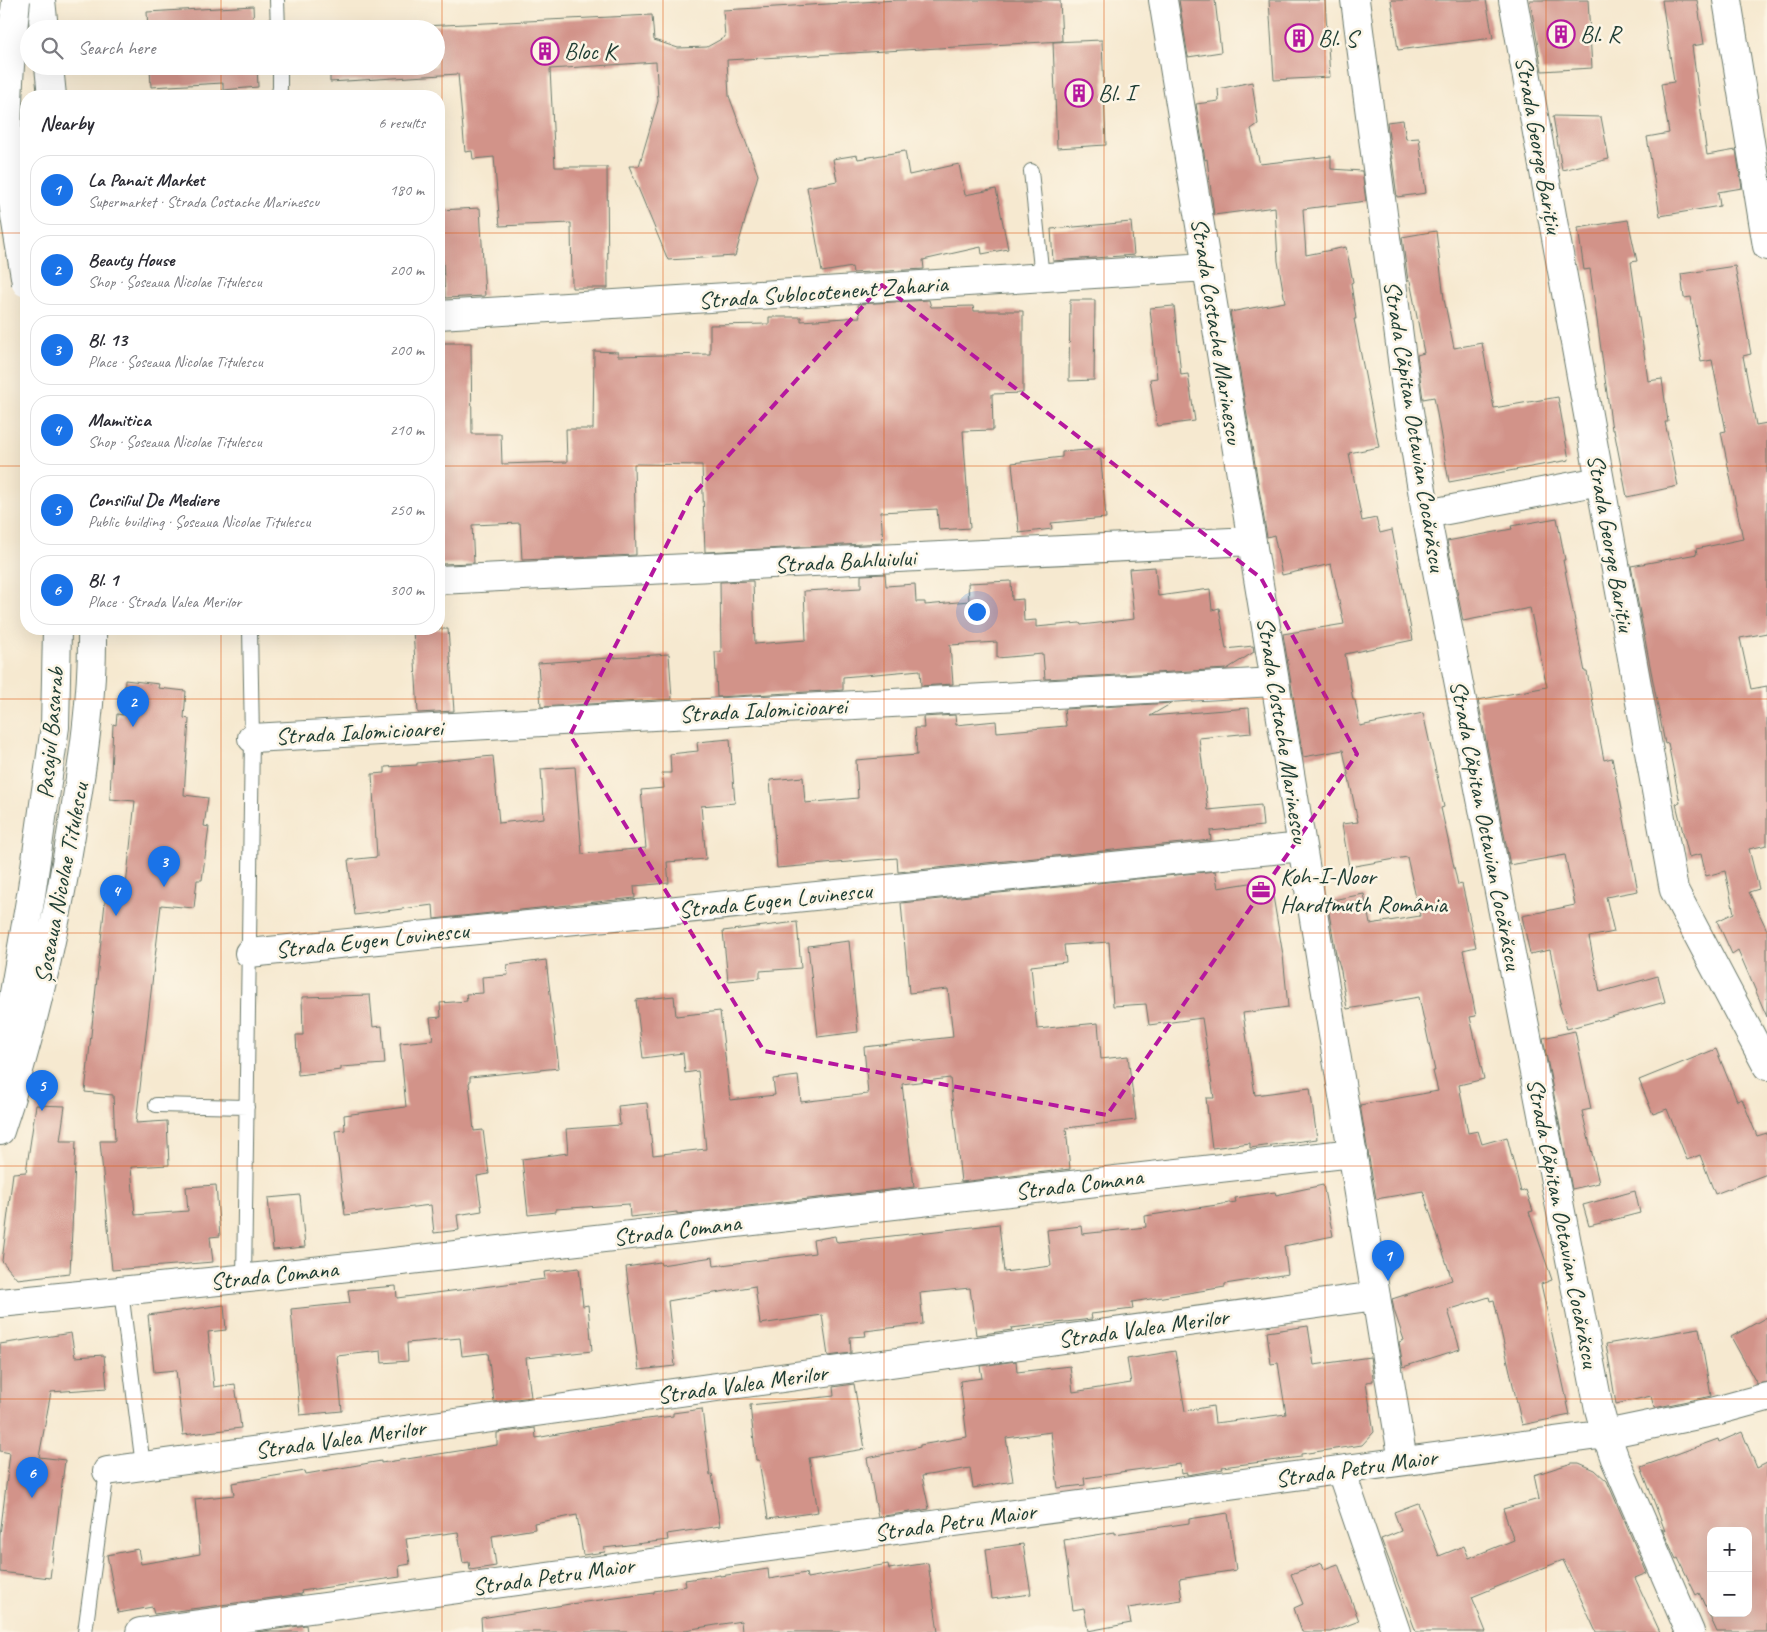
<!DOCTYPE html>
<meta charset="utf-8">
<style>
:root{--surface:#fff;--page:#f7f7f7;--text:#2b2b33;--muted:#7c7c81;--line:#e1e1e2;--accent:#1a73e8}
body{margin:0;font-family:Caveat,sans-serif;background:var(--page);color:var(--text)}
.controls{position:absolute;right:15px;bottom:15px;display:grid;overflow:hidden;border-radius:10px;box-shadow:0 5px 20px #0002}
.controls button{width:45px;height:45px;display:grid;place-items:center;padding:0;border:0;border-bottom:1px solid var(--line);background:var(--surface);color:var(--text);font:25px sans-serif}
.you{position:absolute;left:976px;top:611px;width:18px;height:18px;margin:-12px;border:4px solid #fff;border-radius:50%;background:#1a73e8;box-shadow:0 0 0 8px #1a73e833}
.badge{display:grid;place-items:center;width:32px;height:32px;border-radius:50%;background:var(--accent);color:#fff;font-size:16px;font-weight:700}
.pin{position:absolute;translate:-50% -41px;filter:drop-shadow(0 1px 2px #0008)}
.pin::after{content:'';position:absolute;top:26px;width:18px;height:15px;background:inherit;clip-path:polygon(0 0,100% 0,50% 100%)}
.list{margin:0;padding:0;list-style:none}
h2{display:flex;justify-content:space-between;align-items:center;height:65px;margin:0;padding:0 20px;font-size:21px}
h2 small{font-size:16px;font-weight:400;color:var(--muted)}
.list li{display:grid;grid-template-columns:32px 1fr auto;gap:15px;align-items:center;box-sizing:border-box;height:70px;margin:0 10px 10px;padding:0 10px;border:1px solid var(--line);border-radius:20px}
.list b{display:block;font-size:19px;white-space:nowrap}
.list p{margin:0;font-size:16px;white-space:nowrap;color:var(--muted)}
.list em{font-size:16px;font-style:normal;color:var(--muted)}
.icon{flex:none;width:28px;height:28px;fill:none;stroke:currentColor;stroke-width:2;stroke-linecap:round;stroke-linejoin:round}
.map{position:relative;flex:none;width:1767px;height:1632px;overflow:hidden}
.search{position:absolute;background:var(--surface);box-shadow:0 5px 20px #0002;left:20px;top:20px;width:425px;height:55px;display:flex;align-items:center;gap:12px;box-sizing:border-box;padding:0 18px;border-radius:28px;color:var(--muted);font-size:19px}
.panel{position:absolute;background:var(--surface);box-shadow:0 5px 20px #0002;left:20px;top:90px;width:425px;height:545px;border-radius:20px}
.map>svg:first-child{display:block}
.building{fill:#d29389;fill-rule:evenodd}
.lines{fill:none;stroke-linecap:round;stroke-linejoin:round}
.lane-casing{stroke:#6a796b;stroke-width:16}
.street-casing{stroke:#6a796b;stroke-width:30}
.primary-casing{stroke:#6a796b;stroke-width:30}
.lane{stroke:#fff;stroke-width:14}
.street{stroke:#fff;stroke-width:28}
.primary{stroke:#fff;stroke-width:28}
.primary-bridge-casing{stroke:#6a796b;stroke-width:30;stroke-linecap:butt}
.primary-bridge{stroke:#fff;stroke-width:28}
.marked{fill:none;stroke:#b5179e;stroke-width:4;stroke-dasharray:10 6;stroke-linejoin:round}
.grid{fill:none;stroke:#de580e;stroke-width:1;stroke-opacity:0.55}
.labels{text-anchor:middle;stroke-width:5;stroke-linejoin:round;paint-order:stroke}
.poi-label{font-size:24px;fill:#1f3d34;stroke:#fcf5e5;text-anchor:start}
.street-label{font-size:24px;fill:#1f3d34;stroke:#fcf5e5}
</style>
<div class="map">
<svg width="1767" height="1632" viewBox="0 0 1767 1632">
<rect width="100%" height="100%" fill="#fcf5e5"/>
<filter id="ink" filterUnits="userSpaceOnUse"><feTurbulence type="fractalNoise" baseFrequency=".02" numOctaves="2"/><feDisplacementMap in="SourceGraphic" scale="10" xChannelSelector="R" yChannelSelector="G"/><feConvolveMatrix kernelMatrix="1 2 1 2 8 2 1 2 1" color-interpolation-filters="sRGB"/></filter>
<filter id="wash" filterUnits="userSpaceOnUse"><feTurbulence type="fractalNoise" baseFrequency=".0096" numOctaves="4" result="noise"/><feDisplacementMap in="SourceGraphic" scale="20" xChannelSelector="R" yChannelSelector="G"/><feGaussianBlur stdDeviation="1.12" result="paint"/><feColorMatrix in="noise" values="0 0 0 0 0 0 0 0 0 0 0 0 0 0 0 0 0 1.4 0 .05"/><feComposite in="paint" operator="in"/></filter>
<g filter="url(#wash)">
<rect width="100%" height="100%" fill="#f6e9d0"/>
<g id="blocks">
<path class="building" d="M897,0H1060L1062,41L727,60L729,96L758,175L735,256L668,260L629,166H639L658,101L656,62L550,69L555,167H607L608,288H572L571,223L500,226L494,157L473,159L472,151L465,152L458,74L330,82V66H436V29H361L652,15L654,40L678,48L707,47L725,37L723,10Z
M1179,0H1215L1221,52L1188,57Z
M1269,0H1325L1330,77L1274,80Z
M1391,0H1486L1493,38L1398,50Z
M1530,0H1588L1592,68L1542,71Z
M1662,0H1697L1704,44L1692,46L1707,155L1736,150L1742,188L1718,192L1720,206L1660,216L1647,137L1669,133L1661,84L1674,82Z
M253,6L254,29H148L147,12Z
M1102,40L1106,145L1057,148L1053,42Z
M150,66H257L258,87L223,90V83L151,87Z
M1252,82L1258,124L1251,129L1260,164L1331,156V169L1362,171L1366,201L1303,209L1306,255L1346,247L1353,282L1351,283L1356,319H1354L1379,447L1349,453L1362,521L1376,518L1380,533L1392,530L1413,640L1345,654L1353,700H1355L1360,726L1423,713L1444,807L1441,808L1458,885L1462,884L1476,947L1463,950L1476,1016L1470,1017L1484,1079L1459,1085L1468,1133L1478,1131L1482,1144L1507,1137L1521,1192L1526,1190L1533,1211L1529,1212L1552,1280L1541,1284L1570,1415L1522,1425L1494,1300L1490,1301L1489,1297L1448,1310L1460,1349L1403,1367L1399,1342L1404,1340L1394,1310L1392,1299L1452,1280L1423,1191L1376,1199L1360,1105L1438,1091L1433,1071H1435L1419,997L1347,1009L1341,971L1338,960H1337L1327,901L1364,894L1370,924L1420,916L1407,857L1349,867L1342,824L1358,822L1343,750L1303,757L1283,634L1344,624L1331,564L1282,575L1274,535L1267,537L1230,312L1285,302L1278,261L1275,207L1214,215L1207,159L1205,160L1196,104L1219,101L1218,89Z
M1553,116L1601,117L1609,159L1562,170Z
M1403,120L1406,139L1419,138L1426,193L1397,197L1387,122Z
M905,151L909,175L959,164L965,195L996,189L1008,249L982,254L981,247L923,260L924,269L853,273L852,267L822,272L807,187L837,181L833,159L857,155L858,159Z
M480,208L485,296L445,298L443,261L439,262V210Z
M1628,220L1637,261L1631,262L1648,381L1662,379L1668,422H1665L1678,486L1627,497L1614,430H1612L1590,269L1584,270L1578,228Z
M1131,222L1134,255L1053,261L1051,229Z
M1436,231L1444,299L1454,348L1482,343L1494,408L1558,397L1569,460L1449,482L1434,397L1423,399L1417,355L1424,353L1410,281H1408L1402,237Z
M1735,266L1751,354L1743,356L1756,425L1767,423V633L1740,638L1751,689L1767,686V845L1749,849L1759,889L1749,892L1767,930V1017L1738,950L1732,954L1717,921L1734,913L1725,871L1706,876L1701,854L1689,857L1676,804L1680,803L1668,743L1665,744L1631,566L1697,554L1696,549L1743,539L1721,432L1726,431L1712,360L1701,362L1691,297L1684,298L1681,274Z
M929,300L931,307L973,306L974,311H1023V393L992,394L993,430L963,431L970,528L939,530L937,509L881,512L883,543L705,552L702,465L634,464L636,555L522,560L520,523L472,525L474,563L441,564L439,520V343H471L472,434H501L502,464L567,462L566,429H593L594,351L618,352V356L710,354V325L769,324V317H801V321L860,317L858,304Z
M1070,300H1095L1094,380L1069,381Z
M1174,306L1181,375L1188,374L1195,421L1157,426L1150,379L1157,378L1150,308Z
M1100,449L1106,518L1051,523L1052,529L1019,533L1012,463L1062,457V452Z
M1557,518L1565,560H1563L1585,672H1587L1604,760L1612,758L1638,891L1606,897L1614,932L1589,937L1600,992L1658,976L1665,1002L1567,1029L1559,1003H1561L1550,950L1530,954L1522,916L1575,905L1565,855L1510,865L1478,700L1547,687L1530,608L1463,621L1447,541L1512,529L1511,526Z
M1155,567L1158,596L1210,589L1212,610L1219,608L1226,649L1253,646L1254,652L1227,669L1045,679L1043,654L997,658V642L950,645L953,684L921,686L920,670L843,677V690L717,697L715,652H721L720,582L753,581L755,644L806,640L804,591L861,588V575L885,574L886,586L915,584L916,602H925V605L969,601L968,583L1011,581L1012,600L1023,599L1024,621L1036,620V627L1080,623L1081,625L1134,619L1129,569Z
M413,629H448L454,711L418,713Z
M669,654L672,699L541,707L538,663Z
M125,680L159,684L158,688L186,691L184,718L189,719L184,795L208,798L204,826L209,827L202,880H197L194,908L161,905L136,1123L167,1121L169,1165L131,1167L135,1215L188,1211L186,1187L216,1185L220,1236L210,1237L213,1262L112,1270L100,1141H115L113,1095L85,1092L106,893L125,895L135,801L110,799L113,724L116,725L117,714L123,715Z
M1172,703L1150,716L1249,708L1251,733L1199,738L1208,810L1261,805L1263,826L1210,831L1211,840L898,872L897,858L777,868L770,780L803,777L805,803L858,798L856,760L917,755L915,728H924L923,717L955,715L956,725L996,721L997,732L1066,726L1064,709Z
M730,739L735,803L701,806L706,859L667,862L669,883L634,886L635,898L434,919L433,905L355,915L348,860L377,857L372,774L385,773V767L417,765V763L493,756L499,823L544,818L541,769L575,767L582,854L646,848L641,790L664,788L662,773H671L670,754L698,751L697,742Z
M1215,871L1218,888L1256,882L1273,896L1283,955L1288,1007L1243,1013L1255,1095L1310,1088L1317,1139L1250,1148V1143L1212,1148L1206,1098H1214L1202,1018L1149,1025L1146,1004L1113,1006L1109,942L1064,945L1066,962L1031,966L1037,1029L1098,1023L1101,1059L1128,1056L1136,1120L1066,1128L1070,1169L961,1182L950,1078L902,1084L914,1187L677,1214V1212L630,1217L629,1204L556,1209V1212L528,1215L522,1159L568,1153L566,1129L620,1125L618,1106L647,1103L653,1155L706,1149L698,1071L685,1073L683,1053L643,1058L636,1000L674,996L676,1016L720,1011L730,1100L775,1095L773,1079L798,1076L801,1102L868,1094L864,1047L953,1037L948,989L909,993L901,903Z
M797,922L801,968L760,971V978L728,981L723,931Z
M849,941L858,1032L818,1037L808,946Z
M546,960L559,1068L470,1077V1082L469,1083L474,1131L483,1130L489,1174L477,1176L482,1211L457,1215L459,1230L434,1233L431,1205L345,1215L335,1131L345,1130L344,1115L406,1107L400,1043L433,1040L430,1018L441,1017L440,1003L467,1001L466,994L483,993L482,977L508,975L507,965Z
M370,995L373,1027L382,1026L385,1064L341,1067V1070L298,1075L296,1035H303L302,997Z
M1575,1031L1591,1109L1582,1111L1599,1183L1572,1189L1543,1038Z
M1716,1049L1737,1101L1742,1099L1757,1136L1767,1133V1174L1715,1194L1700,1155L1687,1160L1667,1109L1653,1114L1639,1080Z
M36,1105L65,1106L60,1141H76L70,1273L17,1279L2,1261L13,1173L26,1172Z
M1323,1185L1333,1236L1284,1246L1288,1274L1225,1284V1287L1132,1302L1133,1309L1091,1314L1092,1319L1011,1328L1012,1330L976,1335L970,1288L920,1293L923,1324L865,1331L866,1336L850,1337L851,1353L828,1356L822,1315L760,1324L755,1286L668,1301L675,1366L639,1370L626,1267L660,1262L661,1265L713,1257L714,1266L815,1253L813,1240L835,1236L836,1241L838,1242L999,1224L1004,1272L1051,1266L1047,1230L1081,1226L1082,1234L1146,1227L1145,1216L1236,1202L1235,1198L1275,1192L1276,1195Z
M1635,1191L1640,1213L1589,1226L1583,1205Z
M300,1195L305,1247L273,1250L268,1198Z
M579,1268L583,1306L588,1305L592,1351L526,1358L531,1397L494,1402L488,1353L462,1356L460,1338L407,1343L408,1361L382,1363L381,1351L337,1356L342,1411L300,1415L291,1309L350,1303L348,1290L396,1286L397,1298L545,1279L544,1272Z
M224,1305L226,1330L208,1332L214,1387L235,1384L241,1428L183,1435L176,1370L154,1372L148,1315Z
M1767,1317V1382L1757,1384L1731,1337Z
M1308,1326L1314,1365L1370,1357L1373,1377V1381L1366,1382L1374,1432L1362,1445L1301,1454V1457L1222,1467L1223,1469L1187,1475V1473L1181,1474L1180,1464L1120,1472V1473L1084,1478L1085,1485L1058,1488L1051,1432L1006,1438L1013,1481L973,1488L970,1468L922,1476L929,1509L878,1517L867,1458L920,1447V1445L967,1437L960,1381L982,1378L980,1366L1016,1361L1017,1372L1070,1366L1073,1392L1131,1383L1127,1359L1175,1351L1185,1411L1213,1406L1215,1423L1286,1414L1278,1363L1271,1364L1267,1332Z
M1699,1328L1711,1396L1654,1408L1651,1396L1616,1404L1606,1344Z
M71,1333L75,1357L104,1355L107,1388L51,1392L39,1457L65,1460L50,1578L0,1572V1535L10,1453L0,1451V1344Z
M854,1384L865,1449L809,1458L818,1512L768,1519L759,1460H756L750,1405L834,1396L833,1387Z
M702,1409L710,1475L712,1474L720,1526L667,1534L668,1540L604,1548L605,1552L583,1555L577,1515L534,1523L535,1529L492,1536L496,1566L470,1570L469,1562L463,1563L458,1532L406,1539L410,1564L399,1566L400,1577L301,1591L302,1594L154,1614L152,1607L118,1613L107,1555L138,1549L141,1564L200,1554L195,1499L234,1495L232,1483L305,1471L306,1474L381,1461V1463L497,1445V1433L535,1428L536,1438L630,1421L673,1416V1413Z
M1742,1432L1757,1468L1767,1463V1632H1717L1699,1593L1696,1595L1678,1558L1676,1559L1662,1529L1665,1531L1641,1467L1718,1439L1719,1442ZM1711,1531H1748V1613H1711Z
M1572,1463H1579L1595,1470L1607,1481L1647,1573L1635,1578L1660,1632H1596L1563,1560L1472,1597L1486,1632H1416L1381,1539L1401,1531L1394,1512L1418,1503L1439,1556L1464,1546L1469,1558L1514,1540L1503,1509L1539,1499L1534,1475Z
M1228,1513L1236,1570L1179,1579L1182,1600L1128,1608L1131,1623L1088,1631L1084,1608L1073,1610L1064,1540L1115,1532V1534L1189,1523V1519Z
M1023,1544L1031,1594L992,1599L986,1549Z
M928,1563L938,1632H742L741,1621L685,1630V1632H482L481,1618L570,1604L654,1593V1591L686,1586L685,1580L720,1575V1576L768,1569L769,1579L806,1573L807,1578L888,1564L889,1569Z
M1322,1563L1324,1569L1338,1564L1359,1621L1330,1632H1302L1294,1608L1303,1604L1291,1574Z
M306,1625L307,1632H257Z"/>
</g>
</g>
<g filter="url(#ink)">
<use href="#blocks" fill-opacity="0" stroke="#6a796b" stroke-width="1"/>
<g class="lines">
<g class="lane-casing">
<path id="lane" d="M277,0L278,29
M278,96L280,88V66
M1031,171L1042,278
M156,1105L247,1107
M244,1279L252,738L250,629
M121,1291L143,1466
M85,1632L107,1471"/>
</g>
<g class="street-casing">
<path id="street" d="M1163,0L1403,1461
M1355,0L1408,405L1426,514L1599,1409L1606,1434L1615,1459L1690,1632
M1513,0L1674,890L1767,1066
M1727,0L1767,246
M439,315L1207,267
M1426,514L1600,481
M439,580L1252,541
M252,738L1275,682
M249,953L1302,847
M0,1303L278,1275L1353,1153
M107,1471L1376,1296
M1341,1471L1396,1632
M140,1632L1606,1434L1712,1412L1767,1397"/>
</g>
<g class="primary-casing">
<path id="primary" d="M41,0L44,29
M49,66L52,96
M0,1074L31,895L55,727L57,629
M0,1131C33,1033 55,932 72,829C83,762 93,696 92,629"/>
</g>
<use href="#lane" class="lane"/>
<use href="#street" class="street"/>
<use href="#primary" class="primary"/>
<g class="primary-bridge-casing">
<path id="primary-bridge" d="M16,0C11,50 6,100 8,150C10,195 19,239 26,283"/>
</g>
<use href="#primary-bridge" class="primary-bridge"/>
</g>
</g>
<path class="marked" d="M882,285L1261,578L1357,754L1107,1115L764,1051L570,735L691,497Z"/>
<path class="grid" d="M221,0V29M442,0V1632M663,0V1632M884,0V1632M1104,0V1632M1325,0V1632M1546,0V1632M221,66V96M0,233H26M439,233H1767M0,466H26M439,466H1767M221,629V1632M0,699H1767M0,933H1767M0,1166H1767M0,1399H1767"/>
<defs>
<g id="building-ring" transform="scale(1.4375)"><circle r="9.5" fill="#fcf5e5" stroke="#b5179e" stroke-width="1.5"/><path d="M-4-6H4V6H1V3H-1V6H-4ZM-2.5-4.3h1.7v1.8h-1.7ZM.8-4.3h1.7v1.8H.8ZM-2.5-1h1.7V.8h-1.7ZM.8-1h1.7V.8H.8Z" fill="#b5179e"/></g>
<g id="office-ring" transform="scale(1.4375)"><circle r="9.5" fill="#fcf5e5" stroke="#b5179e" stroke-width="1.5"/><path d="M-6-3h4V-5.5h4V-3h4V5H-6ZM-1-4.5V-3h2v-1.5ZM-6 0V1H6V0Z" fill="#b5179e"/></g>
</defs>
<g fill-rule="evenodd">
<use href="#building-ring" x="1561" y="34"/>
<use href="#building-ring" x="1299" y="38"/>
<use href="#building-ring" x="545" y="51"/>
<use href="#building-ring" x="1079" y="93"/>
<use href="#office-ring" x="1261" y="890"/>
</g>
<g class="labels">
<g class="poi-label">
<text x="1580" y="42">Bl. R</text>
<text x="1318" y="46">Bl. S</text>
<text x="564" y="59">Bloc K</text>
<text x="1098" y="101">Bl. I</text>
<text x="1280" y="884">Koh-I-Noor<tspan x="1280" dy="28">Hardtmuth România</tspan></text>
</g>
<g class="street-label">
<text transform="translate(1539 145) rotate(80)" y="8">Strada George Barițiu</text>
<text transform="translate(823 292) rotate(-4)" y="8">Strada Sublocotenent Zaharia</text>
<text transform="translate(1217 331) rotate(81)" y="8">Strada Costache Marinescu</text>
<text transform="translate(1415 426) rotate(81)" y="8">Strada Căpitan Octavian Cocărăscu</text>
<text transform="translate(1611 543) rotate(80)" y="8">Strada George Barițiu</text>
<text transform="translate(845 561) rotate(-3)" y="8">Strada Bahluiului</text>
<text transform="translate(763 710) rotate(-3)" y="8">Strada Ialomicioarei</text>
<text transform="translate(1283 730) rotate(81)" y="8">Strada Costache Marinescu</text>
<text transform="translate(359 732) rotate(-3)" y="8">Strada Ialomicioarei</text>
<text transform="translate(50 733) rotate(-85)" y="8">Pasajul Basarab</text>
<text transform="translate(1486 825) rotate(79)" y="8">Strada Căpitan Octavian Cocărăscu</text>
<text transform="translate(61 883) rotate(-79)" y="8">Șoseaua Nicolae Titulescu</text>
<text transform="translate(775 900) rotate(-6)" y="8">Strada Eugen Lovinescu</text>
<text transform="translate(372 940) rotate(-6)" y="8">Strada Eugen Lovinescu</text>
<text transform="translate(1079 1184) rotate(-7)" y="8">Strada Comana</text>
<text transform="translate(1563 1223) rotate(79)" y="8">Strada Căpitan Octavian Cocărăscu</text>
<text transform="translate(677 1230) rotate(-7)" y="8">Strada Comana</text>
<text transform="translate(274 1275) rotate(-6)" y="8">Strada Comana</text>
<text transform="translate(1143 1328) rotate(-8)" y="8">Strada Valea Merilor</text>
<text transform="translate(742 1384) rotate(-8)" y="8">Strada Valea Merilor</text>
<text transform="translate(340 1439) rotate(-8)" y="8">Strada Valea Merilor</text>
<text transform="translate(1356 1468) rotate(-8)" y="8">Strada Petru Maior</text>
<text transform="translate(955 1522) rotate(-8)" y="8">Strada Petru Maior</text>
<text transform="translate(553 1576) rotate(-8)" y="8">Strada Petru Maior</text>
</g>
</g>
</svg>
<div class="controls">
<button>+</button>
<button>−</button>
</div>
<div class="you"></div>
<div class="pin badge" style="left:1388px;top:1281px">1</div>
<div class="pin badge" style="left:133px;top:727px">2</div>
<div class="pin badge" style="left:164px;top:887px">3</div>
<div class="pin badge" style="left:116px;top:916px">4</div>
<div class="pin badge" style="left:42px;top:1111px">5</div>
<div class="pin badge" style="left:32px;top:1498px">6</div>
<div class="search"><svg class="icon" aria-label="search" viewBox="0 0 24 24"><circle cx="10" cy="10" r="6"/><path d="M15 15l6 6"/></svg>Search here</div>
<section class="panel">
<h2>Nearby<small>6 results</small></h2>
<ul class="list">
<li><span class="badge">1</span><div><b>La Panait Market</b><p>Supermarket · Strada Costache Marinescu</p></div><em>180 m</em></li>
<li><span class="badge">2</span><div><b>Beauty House</b><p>Shop · Șoseaua Nicolae Titulescu</p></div><em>200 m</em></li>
<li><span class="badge">3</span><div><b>Bl. 13</b><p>Place · Șoseaua Nicolae Titulescu</p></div><em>200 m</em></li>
<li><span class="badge">4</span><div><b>Mamitica</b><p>Shop · Șoseaua Nicolae Titulescu</p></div><em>210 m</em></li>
<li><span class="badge">5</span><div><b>Consiliul De Mediere</b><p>Public building · Șoseaua Nicolae Titulescu</p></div><em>250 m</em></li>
<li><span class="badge">6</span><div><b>Bl. 1</b><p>Place · Strada Valea Merilor</p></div><em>300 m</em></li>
</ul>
</section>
</div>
